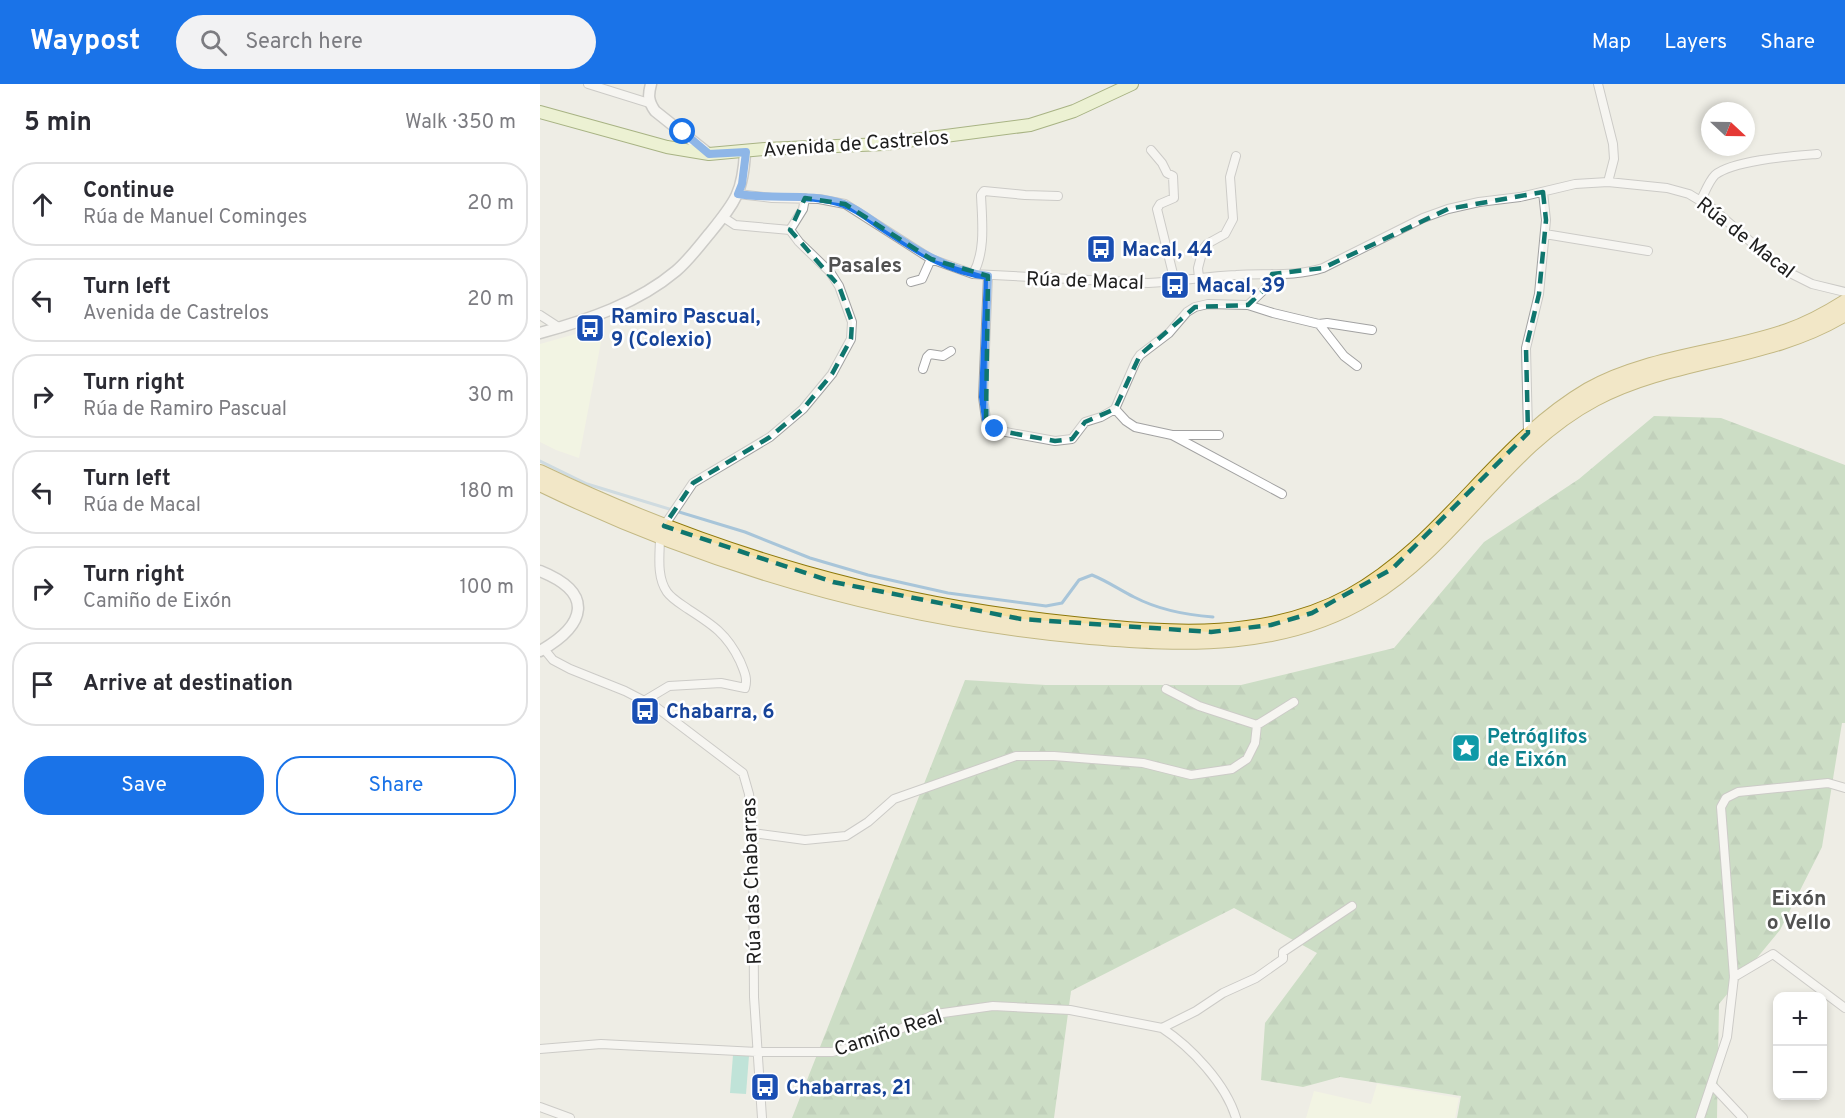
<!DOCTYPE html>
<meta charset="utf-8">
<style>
:root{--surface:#fff;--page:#f2f2f3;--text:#2b2b33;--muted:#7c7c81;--line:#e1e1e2;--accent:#1a73e8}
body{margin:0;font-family:Overpass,sans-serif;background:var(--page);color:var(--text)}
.controls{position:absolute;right:18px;bottom:18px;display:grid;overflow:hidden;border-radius:12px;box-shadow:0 3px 9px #0003}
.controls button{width:54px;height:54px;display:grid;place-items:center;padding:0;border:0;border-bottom:2px solid var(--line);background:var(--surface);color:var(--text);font:30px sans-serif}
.compass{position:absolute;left:1161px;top:18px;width:54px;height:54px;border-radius:50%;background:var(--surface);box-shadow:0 3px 9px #0003;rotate:112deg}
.stop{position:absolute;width:18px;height:18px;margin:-14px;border:4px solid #1a73e8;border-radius:50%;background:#fff}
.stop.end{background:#1a73e8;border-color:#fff;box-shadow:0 2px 6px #0008}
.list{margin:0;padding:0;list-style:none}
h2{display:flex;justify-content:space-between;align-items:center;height:78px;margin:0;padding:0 24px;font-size:26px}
h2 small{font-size:20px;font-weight:400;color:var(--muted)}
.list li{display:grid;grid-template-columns:39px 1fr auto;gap:18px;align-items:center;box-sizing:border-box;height:84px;margin:0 12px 12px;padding:0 12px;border:2px solid var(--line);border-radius:24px}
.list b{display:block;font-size:22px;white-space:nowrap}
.list p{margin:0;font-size:20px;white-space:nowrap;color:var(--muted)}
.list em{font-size:20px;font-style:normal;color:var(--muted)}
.actions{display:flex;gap:12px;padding:18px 24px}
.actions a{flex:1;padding:14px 0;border:2px solid var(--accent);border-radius:24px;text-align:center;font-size:21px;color:var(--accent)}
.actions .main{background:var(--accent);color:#fff}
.icon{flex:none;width:33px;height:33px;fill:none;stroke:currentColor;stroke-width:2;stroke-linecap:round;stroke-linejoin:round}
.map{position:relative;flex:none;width:1305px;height:1034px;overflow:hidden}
header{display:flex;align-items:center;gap:36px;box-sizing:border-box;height:84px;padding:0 30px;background:var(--accent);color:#fff}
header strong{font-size:28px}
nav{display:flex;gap:33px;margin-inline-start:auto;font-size:21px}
.search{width:420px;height:54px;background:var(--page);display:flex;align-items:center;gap:15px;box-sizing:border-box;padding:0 21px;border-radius:33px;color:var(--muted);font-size:22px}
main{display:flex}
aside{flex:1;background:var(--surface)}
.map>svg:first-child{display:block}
.education{fill:#f7fcdf}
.forest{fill:url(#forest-firs)}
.pitch{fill:#88d8c7}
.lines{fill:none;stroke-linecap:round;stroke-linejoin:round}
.stream{stroke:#a8c5d9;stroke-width:3}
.minor-casing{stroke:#a2a2a2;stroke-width:10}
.tertiary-casing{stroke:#a2a2a2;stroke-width:13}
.secondary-casing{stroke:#526d0d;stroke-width:14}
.primary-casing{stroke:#8d780b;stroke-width:16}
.minor{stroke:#fff;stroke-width:8}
.tertiary{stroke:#fff;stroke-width:10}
.secondary{stroke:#e8f5bc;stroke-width:12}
.primary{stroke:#f5e0a3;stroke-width:14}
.route{stroke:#1a73e8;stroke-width:8}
.marked{fill:none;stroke:#0f766e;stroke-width:4.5;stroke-dasharray:12 8;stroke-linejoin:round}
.labels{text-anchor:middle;stroke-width:5;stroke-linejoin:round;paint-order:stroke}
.street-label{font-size:20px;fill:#1e1e1e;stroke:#fff}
.transit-label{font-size:20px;font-weight:bold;fill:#164399;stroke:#fff;text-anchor:start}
.culture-label{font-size:20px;font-weight:bold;fill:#0d838f;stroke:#fff;text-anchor:start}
.neighbourhood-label{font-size:21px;font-weight:bold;fill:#515151;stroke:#fff}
</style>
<header>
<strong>Waypost</strong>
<div class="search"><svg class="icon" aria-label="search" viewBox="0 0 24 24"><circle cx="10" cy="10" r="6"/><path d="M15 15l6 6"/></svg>Search here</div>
<nav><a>Map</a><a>Layers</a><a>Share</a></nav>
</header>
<main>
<aside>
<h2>5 min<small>Walk · 350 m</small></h2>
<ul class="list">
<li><svg class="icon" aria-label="ahead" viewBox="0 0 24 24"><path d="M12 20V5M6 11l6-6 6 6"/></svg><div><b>Continue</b><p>Rúa de Manuel Cominges</p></div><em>20 m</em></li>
<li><svg class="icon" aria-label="left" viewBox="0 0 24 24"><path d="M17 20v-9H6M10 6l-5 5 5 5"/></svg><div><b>Turn left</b><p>Avenida de Castrelos</p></div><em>20 m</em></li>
<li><svg class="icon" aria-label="right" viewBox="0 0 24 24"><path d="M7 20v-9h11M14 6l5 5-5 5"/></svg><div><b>Turn right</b><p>Rúa de Ramiro Pascual</p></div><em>30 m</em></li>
<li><svg class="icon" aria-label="left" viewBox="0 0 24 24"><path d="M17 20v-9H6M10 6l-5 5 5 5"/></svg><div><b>Turn left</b><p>Rúa de Macal</p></div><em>180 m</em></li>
<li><svg class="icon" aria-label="right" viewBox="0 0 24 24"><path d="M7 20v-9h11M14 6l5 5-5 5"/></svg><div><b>Turn right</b><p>Camiño de Eixón</p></div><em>100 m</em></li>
<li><svg class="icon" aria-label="arrive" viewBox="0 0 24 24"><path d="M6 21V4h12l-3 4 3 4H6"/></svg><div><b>Arrive at destination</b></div></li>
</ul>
<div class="actions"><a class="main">Save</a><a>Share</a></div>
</aside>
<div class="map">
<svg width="1305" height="1034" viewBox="0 0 1305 1034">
<defs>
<pattern id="forest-firs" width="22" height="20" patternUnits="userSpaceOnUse" patternTransform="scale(1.5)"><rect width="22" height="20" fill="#a2ca9d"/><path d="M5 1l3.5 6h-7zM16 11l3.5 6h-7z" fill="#8bad87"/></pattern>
</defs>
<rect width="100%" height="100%" fill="#eeede5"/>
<path class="education" d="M64,242L39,374L16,366L0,358V260Z
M837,1000L919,1014L915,1034H766L774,1007L831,1020Z"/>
<path class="forest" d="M1114,332L1181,334L1305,381V639H1302L1282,763L1240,846L1179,920L1177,1034H917L921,1012L800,993L763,1003L721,996L725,939L777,869L694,824L531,907L514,1034H252L425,596L506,601H701L854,564L944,458L1039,395Z"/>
<path class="pitch" d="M193,971L209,972L206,1010L190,1009Z"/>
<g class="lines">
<path class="stream" d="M0,377L47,400L205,448L270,474L328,491L408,509L506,522L522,519L539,496L552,491C567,497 580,506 594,513C619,526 646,531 673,533"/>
<g class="minor-casing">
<path id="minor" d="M48,0L109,19
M1058,0L1073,60L1074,75L1068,98
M611,66L622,79L627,89L633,92L634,114L620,120L617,125L635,198
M198,110L232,114L279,115L305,120L391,175L433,190L608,199C638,198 666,192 696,191C725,189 754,193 783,184L883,134L908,125L939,118L980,113L1035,100L1068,98L1127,104L1149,110L1172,124L1242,185L1272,200L1305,208
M1161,116C1165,108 1169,97 1175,91C1193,76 1253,72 1277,70
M250,146L263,125L265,114
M1005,150L1108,167
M433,190C446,167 442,136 441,111L444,107L485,111L518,112
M448,192L443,313L446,335L449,342L455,346L515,357L532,355L545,338L561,333L575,325
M659,194L658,184L663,165L667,160L685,150L693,135L690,93L696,72
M371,198L382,195L391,175
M708,221L729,201L732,190
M0,231L20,244
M779,240L804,272L817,282
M383,285L387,273L390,270L403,272L411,267
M988,349L986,264L999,210L1006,136L1003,108
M632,351H679
M742,410L632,351L595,343L586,337L575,325L596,277L600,271L629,249L647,228L655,223L668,220L708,221L733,229L779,240L787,239L832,246
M124,442L153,399L230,353L263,325L292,290L311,255L312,238L299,202L290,188L259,158L250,146L195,141L183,133
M4,565L13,576L30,585L85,607L116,623L203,689L209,710L213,749L214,913L222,1034
M104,617L129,602L181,599L205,604C208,594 204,587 200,577C187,550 173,541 148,525C141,520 132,515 127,508C116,492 120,470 120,452
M717,641L754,618
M213,749L265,756L306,752L328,738L354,715L476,672H514L603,679L651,691L692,685L707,675L715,659L717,641L659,622L626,605
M1194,893L1233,870L1305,924
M0,965L61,960L217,968H292L321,961L396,930L453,922L530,926L622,944
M1172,1001L1203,1034
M0,1023L30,1034
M696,1034C686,1000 651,963 622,944L656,927L683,909L716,894L743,875V868L812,822
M1160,1034L1187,953L1194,893L1181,723L1186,714L1198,708L1288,699L1305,704"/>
</g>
<g class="tertiary-casing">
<path id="tertiary" d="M111,0C108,11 108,17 115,27L169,70
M0,249C48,236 98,219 136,187C149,176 159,162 170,149C195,118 203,109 205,68
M0,487C55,509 46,541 0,567"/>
</g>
<g class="secondary-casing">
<path id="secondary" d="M0,28L127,63L169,70L225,65L344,60L490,41L534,27L592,0"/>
</g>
<g class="primary-casing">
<path id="primary" d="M0,388C175,472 350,522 543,541C633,550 728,557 810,512C904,460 956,360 1048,306C1105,273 1185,269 1247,247C1268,240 1286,230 1305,218
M0,400C173,484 359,536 550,553C646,561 744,565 829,513C916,461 964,363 1055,315C1134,273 1228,277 1305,230"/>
</g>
<use href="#minor" class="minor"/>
<use href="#tertiary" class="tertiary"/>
<use href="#secondary" class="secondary"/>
<use href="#primary" class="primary"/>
</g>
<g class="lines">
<path class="route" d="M143,48L169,70L206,68L202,100L198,110C233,116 271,108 304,120C318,125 331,136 343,144C376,166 408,187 448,192L443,313L446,335L449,342L455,345"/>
</g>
<path d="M0 0H1305V1034H0ZM1003,108L1006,136L999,210L986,264L988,349L852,485L772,529L731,541L671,548L481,535L293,498L124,442L153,399L230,353L263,325L292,290L311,255L312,238L299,202L250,146L265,114L305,120L391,175L448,192L446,335L455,346L515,357L532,355L545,338L575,325L600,271L655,223L708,221L729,201L732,190L783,184L908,125Z" fill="#eeede5" fill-opacity=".55" fill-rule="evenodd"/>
<path class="marked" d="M1003,108L1006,136L999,210L986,264L988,349L852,485L772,529L731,541L671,548L481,535L293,498L124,442L153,399L230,353L263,325L292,290L311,255L312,238L299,202L250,146L265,114L305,120L391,175L448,192L446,335L455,346L515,357L532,355L545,338L575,325L600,271L655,223L708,221L729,201L732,190L783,184L908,125Z"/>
<defs>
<g id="bus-square" transform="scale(1.5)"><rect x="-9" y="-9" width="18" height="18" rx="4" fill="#1a4fb4" stroke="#fff"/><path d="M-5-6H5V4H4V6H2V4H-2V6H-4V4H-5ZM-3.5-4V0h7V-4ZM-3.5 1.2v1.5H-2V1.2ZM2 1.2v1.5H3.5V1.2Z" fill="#fff"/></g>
<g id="sight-square" transform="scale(1.5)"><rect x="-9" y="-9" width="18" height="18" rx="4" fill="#0f9aa8" stroke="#fff"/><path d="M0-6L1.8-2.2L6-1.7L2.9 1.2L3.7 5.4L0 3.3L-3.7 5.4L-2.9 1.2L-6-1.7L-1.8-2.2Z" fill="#fff"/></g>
</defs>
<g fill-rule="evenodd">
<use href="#bus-square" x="561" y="165"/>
<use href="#bus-square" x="635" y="201"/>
<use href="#bus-square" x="50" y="244"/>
<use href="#bus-square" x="105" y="627"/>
<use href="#sight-square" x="926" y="664"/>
<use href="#bus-square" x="225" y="1003"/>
</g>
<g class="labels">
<g class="street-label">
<text transform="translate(316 59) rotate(-4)" y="7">Avenida de Castrelos</text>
<text transform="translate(1206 153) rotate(38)" y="7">Rúa de Macal</text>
<text transform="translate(545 196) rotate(2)" y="7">Rúa de Macal</text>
<text transform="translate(211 797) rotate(-92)" y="7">Rúa das Chabarras</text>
<text transform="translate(348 948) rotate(-18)" y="7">Camiño Real</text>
</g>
<g class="transit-label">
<text x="582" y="172">Macal, 44</text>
<text x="656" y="208">Macal, 39</text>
<text x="71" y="239">Ramiro Pascual,<tspan x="71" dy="23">9 (Colexio)</tspan></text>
<text x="126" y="634">Chabarra, 6</text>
<text x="246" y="1010">Chabarras, 21</text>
</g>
<g class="culture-label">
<text x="947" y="659">Petróglifos<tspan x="947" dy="23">de Eixón</tspan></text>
</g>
<g class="neighbourhood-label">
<text x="325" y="188">Pasales</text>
<text x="1259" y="821">Eixón<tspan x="1259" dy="24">o Vello</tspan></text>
</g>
</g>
</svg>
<div class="controls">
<button>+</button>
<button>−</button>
</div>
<svg class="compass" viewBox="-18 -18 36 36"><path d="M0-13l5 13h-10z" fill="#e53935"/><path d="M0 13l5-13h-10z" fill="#7c7c81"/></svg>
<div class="stop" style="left:143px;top:48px"></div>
<div class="stop end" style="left:455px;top:345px"></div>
</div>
</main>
